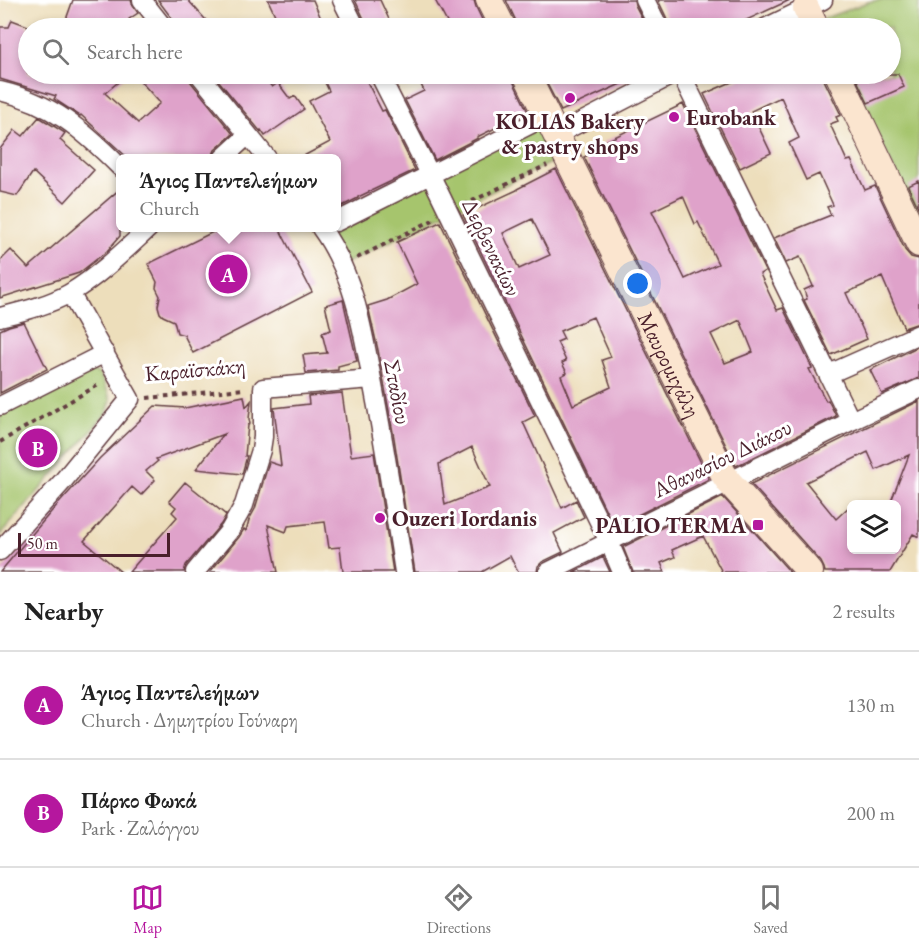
<!DOCTYPE html>
<meta charset="utf-8">
<style>
:root{--surface:#fff;--page:#f6f6f6;--text:#222;--muted:#767676;--line:#e0e0e0;--accent:#b5179e}
body{margin:0;font-family:"EB Garamond",serif;background:var(--page);color:var(--text)}
.controls{position:absolute;right:18px;bottom:18px;display:grid;overflow:hidden;border-radius:9px;box-shadow:0 3px 9px #0003}
.controls button{width:54px;height:54px;display:grid;place-items:center;padding:0;border:0;border-bottom:2px solid var(--line);background:var(--surface);color:var(--text);font:30px sans-serif}
.scale{position:absolute;left:18px;bottom:15px;width:152px;box-sizing:border-box;padding-left:6px;border:3px solid #4a1f2b;border-top:0;font-size:16px;line-height:21px;white-space:nowrap;color:#4a1f2b;-webkit-text-stroke:4px #fff;paint-order:stroke}
.you{position:absolute;left:638px;top:284px;width:21px;height:21px;margin:-15px;border:4px solid #fff;border-radius:50%;background:#1a73e8;box-shadow:0 0 0 9px #1a73e833}
.badge{display:grid;place-items:center;width:39px;height:39px;border-radius:50%;background:var(--accent);color:#fff;font-size:20px;font-weight:700}
.pin{position:absolute;translate:-50% -50%;border:3px solid #fff;box-shadow:0 2px 6px #0006}
.popup{position:absolute;left:116px;top:154px;width:225px;height:78px;box-sizing:border-box;display:grid;place-content:center;border-radius:9px;background:var(--surface);filter:drop-shadow(0 2px 4px #0005);font-size:20px;white-space:nowrap;color:var(--muted)}
.popup b{font-size:22px;color:var(--text)}
.popup::after{content:'';position:absolute;left:50%;top:100%;margin-left:-12px;border:12px solid transparent;border-top-color:var(--surface)}
.list{margin:0;padding:0;list-style:none}
h2{display:flex;justify-content:space-between;align-items:center;height:78px;margin:0;padding:0 24px;font-size:26px}
h2 small{font-size:20px;font-weight:400;color:var(--muted)}
.list li{display:grid;grid-template-columns:39px 1fr auto;gap:18px;align-items:center;box-sizing:border-box;height:108px;padding:0 24px;border-top:2px solid var(--line)}
.list b{display:block;font-size:22px;white-space:nowrap}
.list p{margin:0;font-size:20px;white-space:nowrap;color:var(--muted)}
.list em{font-size:20px;font-style:normal;color:var(--muted)}
.icon{flex:none;width:33px;height:33px;fill:none;stroke:currentColor;stroke-width:2;stroke-linecap:round;stroke-linejoin:round}
.map{position:relative;flex:none;width:919px;height:572px;overflow:hidden}
.search{position:absolute;background:var(--surface);box-shadow:0 3px 9px #0003;left:18px;right:18px;top:18px;height:66px;display:flex;align-items:center;gap:15px;box-sizing:border-box;padding:0 21px;border-radius:33px;color:var(--muted);font-size:22px}
.sheet{height:294px;background:var(--surface)}
nav{display:flex;justify-content:space-around;align-items:center;box-sizing:border-box;height:84px;border-top:2px solid var(--line);background:var(--surface);font-size:16px;color:var(--muted)}
nav a{display:grid;justify-items:center;gap:3px}
nav .on{color:var(--accent)}
.map>svg:first-child{display:block}
.green{fill:#a6c56d;stroke:#78724c;stroke-width:1.5}
.building{fill:#dfa2ca;fill-rule:evenodd}
.lines{fill:none;stroke-linecap:round;stroke-linejoin:round}
.street-casing{stroke:#623c41;stroke-width:21}
.secondary-casing{stroke:#623c41;stroke-width:28}
.path{stroke:#623c41;stroke-width:4;stroke-dasharray:4.5 4.5;stroke-linecap:butt}
.street{stroke:#fff;stroke-width:18}
.secondary{stroke:#fbe5cf;stroke-width:26}
.poi-dot{fill:#b5179e;stroke:#fff;stroke-width:2}
.labels{text-anchor:middle;stroke-width:6;stroke-linejoin:round;paint-order:stroke}
.poi-label{font-size:22px;font-weight:bold;fill:#4a1f2b;stroke:#fff;text-anchor:start}
.street-label{font-size:22px;fill:#4a1f2b;stroke:#fff}
</style>
<div class="map">
<svg width="919" height="572" viewBox="0 0 919 572">
<rect width="100%" height="100%" fill="#fff"/>
<filter id="ink" filterUnits="userSpaceOnUse"><feTurbulence type="fractalNoise" baseFrequency=".0167" numOctaves="2"/><feDisplacementMap in="SourceGraphic" scale="12" xChannelSelector="R" yChannelSelector="G"/><feConvolveMatrix kernelMatrix="1 2 1 2 8 2 1 2 1" color-interpolation-filters="sRGB"/></filter>
<filter id="wash" filterUnits="userSpaceOnUse"><feTurbulence type="fractalNoise" baseFrequency=".008" numOctaves="4" result="noise"/><feDisplacementMap in="SourceGraphic" scale="24" xChannelSelector="R" yChannelSelector="G"/><feGaussianBlur stdDeviation="1.35" result="paint"/><feColorMatrix in="noise" values="0 0 0 0 0 0 0 0 0 0 0 0 0 0 0 0 0 1.4 0 .05"/><feComposite in="paint" operator="in"/></filter>
<g filter="url(#wash)">
<rect width="100%" height="100%" fill="#eddebb"/>
<path class="green" d="M878,0H919V222L848,74H890V28H827L823,19L868,2Z
M547,116L566,155L342,265L324,228Z
M90,370L100,374L111,400L107,413L0,535V413Z"/>
<g id="blocks">
<path class="building" d="M73,0H131L133,6L138,13L129,19L138,28H63Z
M158,0H188L213,28H179Z
M268,0H313L325,28H281Z
M355,0H380L393,28H367L366,23Z
M435,0H474L476,7L486,28H450Z
M506,0H634L635,5L647,28H568L565,21L548,28H518L516,21Z
M658,0H790L729,28H670L669,23Z
M12,20L28,26V74H128L105,93L138,123L160,103L134,74H188L190,81L233,134L215,150L211,159H129L81,115L80,116L54,99L56,96L0,79V27H9Z
M213,74H261L272,87L278,83L290,99L295,96L304,109L265,136L261,130L260,131Z
M321,74H363L382,111L385,110L415,170L358,197V198L336,209V159H298L330,142L309,101L329,91Z
M416,74H511L513,81L528,112L477,137L478,138L435,160L405,100L424,91Z
M542,74H643L561,111Z
M750,74H823L824,80L841,115L836,117L838,121L830,124L847,161L851,160L865,190L875,186L905,250L911,257L919,259V323L904,328L882,277L846,293L867,339L831,355L804,300L807,299L804,290L813,286L800,257L786,263L774,238L831,215L827,207L833,205L819,174L806,180L789,143L799,138L781,97L751,111L771,153L740,168L704,94Z
M854,74H898L904,87L868,103Z
M683,104L765,271L760,274L777,310L783,308L812,368L809,369L826,401L828,400L836,416L736,466L584,157L606,146L604,142ZM683,196L695,224L698,222L718,264L685,279L652,211ZM740,320L753,352L725,363L711,334Z
M39,117L65,133L60,140L94,170L65,202L33,172L17,196L0,192V149L15,130L23,136Z
M556,169L709,479L614,527L463,215L517,190V189ZM532,219L550,255L519,269L503,233ZM593,317L611,357L602,360L611,387L573,405L561,376L567,373L562,363L566,361L557,342L564,339L560,331Z
M919,181V209L908,186Z
M120,189V236L107,251L79,273L0,298V261L11,250L28,268Z
M440,222L535,416L523,422L562,508L576,500L584,517L554,533L563,552L542,562L538,566L537,572H518L510,556L482,572H415L394,438L378,350L368,306L387,300L417,284L397,242ZM472,447L490,487L445,505L439,464Z
M221,228H279L312,292L193,353L184,335L177,333L174,321L163,316L160,313L158,306L160,296L156,288L157,282L148,264Z
M343,300L357,361L338,366V370L306,373L303,355L327,353L322,333L331,330L325,305Z
M24,322L47,369L0,393V330L9,326Z
M919,346V378L882,394L870,370Z
M342,393L351,456L374,453L393,572H343L340,547L329,548L325,522L288,526L286,532L268,525L278,572H210L239,537L244,529L246,531L249,520L255,509L269,462L281,466L274,408L309,404L308,396Z
M244,396L246,407L251,401L249,419L250,424L248,425L245,456H247L242,474L196,469L224,434L156,459L158,461L146,471L155,480L141,495L132,487L84,541L121,572H0L51,512L100,458L155,406L185,408Z
M919,401V537L913,534L890,572H825L824,568L821,562L751,484ZM868,452L876,470L909,455L890,504H897V549H852V504L836,519L806,482Z
M185,482L226,515L221,524L186,565L184,572H129L177,517L172,512L176,507L169,501Z
M723,497L790,572H722L703,536L672,550L675,557L661,563L665,572H633L623,547Z
M603,557L610,572H573L584,567Z"/>
</g>
</g>
<g filter="url(#ink)">
<use href="#blocks" fill-opacity="0" stroke="#623c41" stroke-width="1.5"/>
<g class="lines">
<g class="street-casing">
<path id="street" d="M142,0L164,28
M342,0L356,28
M645,0L659,28
M765,28L823,0
M199,74L267,158
M379,74L430,174L609,542L622,572
M681,74L851,421
M0,91C52,103 83,130 120,167
M556,135L674,74
M223,158L248,135
M336,222L547,116
M321,228C356,276 364,338 375,396C386,454 395,513 404,572
M0,317C24,311 49,305 70,293C100,275 124,251 149,228
M829,374L919,334
M0,406L105,353
M0,551L63,481L130,399L70,293
M195,572L230,530L244,505L261,450L263,437V388L372,379
M548,572L851,421L919,389"/>
</g>
<g class="secondary-casing">
<g id="secondary">
<path d="M489,0L503,28"/>
<path d="M806,8L816,28"/>
<path id="s1" d="M526,74L723,473L729,482L810,572"/>
<path d="M838,74L919,244"/>
</g>
</g>
<path class="path" d="M464,205L547,165
M357,258L433,220
M147,398L244,389
M0,442L100,384"/>
<use href="#street" class="street"/>
<use href="#secondary" class="secondary"/>
</g>
</g>
<g class="poi-dot">
<circle cx="570" cy="98" r="6"/>
<circle cx="674" cy="117" r="6"/>
<circle cx="380" cy="518" r="6"/>
<rect x="752" y="519" width="12" height="12" rx="3"/>
</g>
<g class="labels">
<g class="poi-label">
<text x="686" y="125">Eurobank</text>
<text x="570" y="129" text-anchor="middle">KOLIAS Bakery<tspan x="570" dy="25">&amp; pastry shops</tspan></text>
<text x="392" y="526">Ouzeri Iordanis</text>
<text x="746" y="533" text-anchor="end">PALIO TERMA</text>
</g>
<g class="street-label">
<text transform="translate(492 247) rotate(64)" y="8">Δερβενακίων</text>
<text dy="8" stroke="none"><textPath href="#s1" startOffset="324">Μαυρομιχάλη</textPath></text>
<text transform="translate(195 369) rotate(-5)" y="8">Καραϊσκάκη</text>
<text transform="translate(398 392) rotate(79)" y="8">Σταδίου</text>
<text transform="translate(722 458) rotate(-26)" y="8">Αθανασίου Διάκου</text>
</g>
</g>
</svg>
<div class="controls">
<button><svg class="icon" aria-label="layers" viewBox="0 0 24 24"><path d="M12 4l9 5-9 5-9-5zM3 14l9 5 9-5"/></svg></button>
</div>
<div class="scale">50 m</div>
<div class="you"></div>
<div class="pin badge" style="left:228px;top:274px">A</div>
<div class="popup"><b>Άγιος Παντελεήμων</b>Church</div>
<div class="pin badge" style="left:38px;top:448px">B</div>
<div class="search"><svg class="icon" aria-label="search" viewBox="0 0 24 24"><circle cx="10" cy="10" r="6"/><path d="M15 15l6 6"/></svg>Search here</div>
</div>
<section class="sheet">
<h2>Nearby<small>2 results</small></h2>
<ul class="list">
<li><span class="badge">A</span><div><b>Άγιος Παντελεήμων</b><p>Church · Δημητρίου Γούναρη</p></div><em>130 m</em></li>
<li><span class="badge">B</span><div><b>Πάρκο Φωκά</b><p>Park · Ζαλόγγου</p></div><em>200 m</em></li>
</ul>
</section>
<nav>
<a class="on"><svg class="icon" aria-label="map" viewBox="0 0 24 24"><path d="M3 6l6-2 6 2 6-2v14l-6 2-6-2-6 2zM9 4v14M15 6v14"/></svg>Map</a>
<a><svg class="icon" aria-label="directions" viewBox="0 0 24 24"><path d="M12 3l9 9-9 9-9-9zM9 14v-3h6M13 9l2 2-2 2"/></svg>Directions</a>
<a><svg class="icon" aria-label="saved" viewBox="0 0 24 24"><path d="M7 4h10v16l-5-4-5 4z"/></svg>Saved</a>
</nav>
